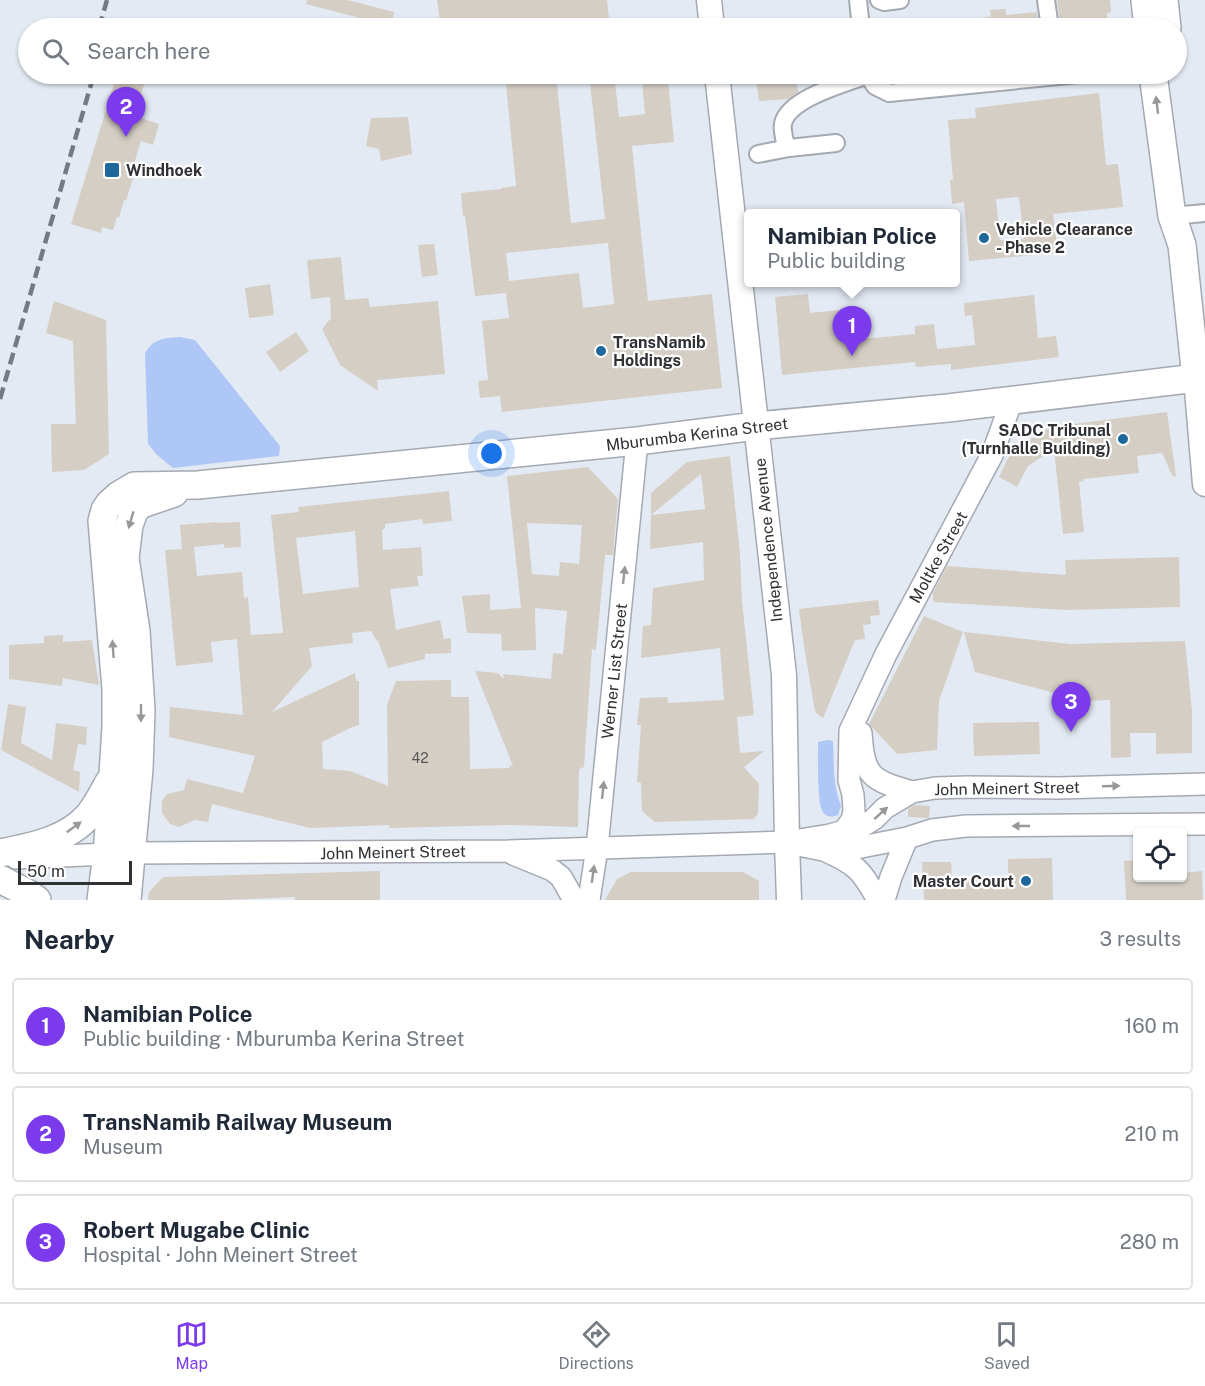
<!DOCTYPE html>
<meta charset="utf-8">
<style>
:root{--surface:#fff;--page:#f2f2f3;--text:#1f2937;--muted:#747a83;--line:#e0e1e3;--accent:#7c3aed}
body{margin:0;font-family:"Public Sans",sans-serif;background:var(--page);color:var(--text)}
.controls{position:absolute;right:18px;bottom:18px;display:grid;overflow:hidden;border-radius:6px;box-shadow:0 2px 4px #0004}
.controls button{width:54px;height:54px;display:grid;place-items:center;padding:0;border:0;border-bottom:2px solid var(--line);background:var(--surface);color:var(--text);font:30px sans-serif}
.scale{position:absolute;left:18px;bottom:15px;width:114px;box-sizing:border-box;padding-left:6px;border:3px solid #2f3135;border-top:0;font-size:16px;line-height:21px;white-space:nowrap;color:#2f3135;-webkit-text-stroke:4px #fff;paint-order:stroke}
.you{position:absolute;left:492px;top:454px;width:21px;height:21px;margin:-15px;border:4px solid #fff;border-radius:50%;background:#1a73e8;box-shadow:0 0 0 9px #1a73e833}
.badge{display:grid;place-items:center;width:39px;height:39px;border-radius:50%;background:var(--accent);color:#fff;font-size:20px;font-weight:700}
.pin{position:absolute;translate:-50% -50px;filter:drop-shadow(0 2px 3px #0008)}
.pin::after{content:'';position:absolute;top:32px;width:21px;height:18px;background:inherit;clip-path:polygon(0 0,100% 0,50% 100%)}
.popup{position:absolute;left:744px;top:209px;width:216px;height:78px;box-sizing:border-box;display:grid;place-content:center;border-radius:6px;background:var(--surface);filter:drop-shadow(0 2px 4px #0005);font-size:20px;white-space:nowrap;color:var(--muted)}
.popup b{font-size:22px;color:var(--text)}
.popup::after{content:'';position:absolute;left:50%;top:100%;margin-left:-12px;border:12px solid transparent;border-top-color:var(--surface)}
.list{margin:0;padding:0;list-style:none}
h2{display:flex;justify-content:space-between;align-items:center;height:78px;margin:0;padding:0 24px;font-size:26px}
h2 small{font-size:20px;font-weight:400;color:var(--muted)}
.list li{display:grid;grid-template-columns:39px 1fr auto;gap:18px;align-items:center;box-sizing:border-box;height:96px;margin:0 12px 12px;padding:0 12px;border:2px solid var(--line);border-radius:6px}
.list b{display:block;font-size:22px;white-space:nowrap}
.list p{margin:0;font-size:20px;white-space:nowrap;color:var(--muted)}
.list em{font-size:20px;font-style:normal;color:var(--muted)}
.icon{flex:none;width:33px;height:33px;fill:none;stroke:currentColor;stroke-width:2;stroke-linecap:round;stroke-linejoin:round}
.map{position:relative;flex:none;width:1205px;height:900px;overflow:hidden}
.search{position:absolute;background:var(--surface);box-shadow:0 2px 4px #0004;left:18px;right:18px;top:18px;height:66px;display:flex;align-items:center;gap:15px;box-sizing:border-box;padding:0 21px;border-radius:33px;color:var(--muted);font-size:22px}
.sheet{height:402px;background:var(--surface)}
nav{display:flex;justify-content:space-around;align-items:center;box-sizing:border-box;height:84px;border-top:2px solid var(--line);background:var(--surface);font-size:16px;color:var(--muted)}
nav a{display:grid;justify-items:center;gap:3px}
nav .on{color:var(--accent)}
.map>svg:first-child{display:block}
.green{fill:#afc7f6}
.building{fill:#d4cec5;fill-rule:evenodd}
.lines{fill:none;stroke-linecap:round;stroke-linejoin:round}
.minor-casing{stroke:#a4a9b2;stroke-width:20}
.tertiary-casing{stroke:#a4a9b2;stroke-width:24}
.secondary-casing{stroke:#a4a9b2;stroke-width:27}
.primary-casing{stroke:#a4a9b2;stroke-width:30}
.minor{stroke:#fff;stroke-width:16}
.tertiary{stroke:#fff;stroke-width:21}
.secondary{stroke:#fff;stroke-width:24}
.primary{stroke:#fff;stroke-width:27}
.rail{stroke:#767a80;stroke-width:4.5;stroke-dasharray:12 6;stroke-linecap:butt}
.oneway{fill:#97989a}
.poi-dot{fill:#1f689c;stroke:#fff;stroke-width:2}
.labels{text-anchor:middle;stroke-width:4.5;stroke-linejoin:round;paint-order:stroke}
.number-label{font-size:14px;fill:#585859}
.poi-label{font-size:16px;font-weight:bold;fill:#2f3135;stroke:#fff;text-anchor:start}
.street-label{font-size:16px;fill:#2f3135;stroke:#fff}
</style>
<div class="map">
<svg width="1205" height="900" viewBox="0 0 1205 900">
<rect width="100%" height="100%" fill="#e4eaf3"/>
<path class="green" d="M180,337L195,340L280,446L279,456L173,468L156,454L148,444L145,354C152,339 164,338 180,337Z
M828,740L833,741C834,763 833,786 841,806L838,815C831,818 825,817 822,810C817,800 818,755 818,742Z"/>
<path class="building" d="M307,0H347L394,12L391,26L306,4Z
M437,0H607L610,28H585L584,19L536,23V24L508,27L507,22L441,28Z
M1057,0H1110L1111,12L1107,13L1108,28H1086L1085,20L1060,23Z
M1006,9V15L1037,12L1039,28H962V20L991,17L990,10Z
M117,74H147L135,116L159,124L153,145L141,141L134,164L137,165L126,201L124,200L119,218L117,217L113,230L102,227L101,233L71,224Z
M505,74H556L571,223L605,219L589,74H614L619,117L645,114L642,83L668,80L674,142L632,146L648,301L712,294L722,388L502,412L500,396L480,398L478,381L488,380L482,321L509,318L506,293L475,296L465,216H463L461,193L501,189V188L516,186ZM608,243L614,304L583,308L579,273L509,281L506,253Z
M755,74H796L798,92L789,99L759,101Z
M1099,93L1106,165L1118,164L1123,207L1053,214L1058,253L969,261L964,202L952,204L950,180H953L948,120L976,118L975,108ZM1019,197L1024,239L1000,240L996,199Z
M408,117L412,154L381,161L379,149L366,146L371,118Z
M434,244L438,275L422,277L418,245Z
M341,257L345,300L368,298L370,307L438,301L445,374L377,380L378,391L340,365L322,329L331,318L330,297L311,299L307,260Z
M270,284L274,315L249,318L245,288Z
M808,294L810,313L850,309L853,340L915,334V326L934,324L937,349L975,345L972,315L965,316L964,303L1034,295L1038,338L1056,336L1059,357L951,370V364L916,367L915,362L782,375L775,297Z
M54,301L106,320L109,454L84,470L52,472L51,424H76L73,341L46,333Z
M296,332L309,351L280,372L266,352Z
M1167,412L1176,476L1173,477L1162,453L1137,456L1139,473L1083,479L1084,481L1079,482L1084,532L1063,534L1054,449L1028,466L1017,487L999,477L1011,452L1050,427Z
M730,456L740,554L742,601L754,715L737,717L740,753L764,751L744,767L759,784L758,814L753,819L655,822L642,811L641,783L637,782L641,725H637L640,698L667,697L668,703L724,700L720,648L641,658L643,626L651,625L653,588L704,580L703,542L650,549L651,515L705,509L701,474L651,515V493L687,462Z
M588,467L618,499L613,555H605L596,650L592,649L584,767L579,769L578,827L513,825L389,828V825L310,828L212,804L208,822L195,820L179,827L170,824L162,813V801L167,794L184,790L187,779L243,793L255,756L169,737L170,707L243,715L237,639L211,642L213,662L176,666L165,550L182,549L180,525L216,522L217,523L240,522L241,547L224,548V544L194,547L197,576L242,572L244,598L248,597L251,635L283,633L271,515L299,512L298,507L449,491L452,521L423,524L422,519L385,524V528L382,530L383,550L421,547L423,576H417L419,586L390,589L396,630L440,620L444,639L451,638V653L425,654V659L388,668L378,641H377L371,631L352,633L353,643L309,648L312,666L272,712L355,673L356,681H359V725L350,728L322,742L323,769L350,771L388,786L387,705L396,681L451,680V697H469L470,769L510,768L509,765L513,766L475,671L498,673L504,679L503,674L551,679L553,653L563,654L567,611L535,608L536,650L502,651L501,634L467,633L462,596L490,594V610L521,608L507,476ZM527,523L582,525L579,564L560,562L559,576L532,574ZM355,531L359,587L303,594L296,538Z
M1179,557L1180,607L1066,610L933,602V593L947,566L1066,575L1065,560Z
M878,600L880,615L870,616L871,624L863,625L865,639L855,640L823,718L816,713L814,706L804,646L799,609Z
M924,616L963,632L939,701L937,750L897,754L869,724Z
M964,632L1070,644L1185,641L1192,711V753L1156,754V733H1130L1131,757L1111,758L1110,700L1085,701L975,672Z
M63,635V642L92,640L99,685L63,678L62,686L9,679V645L44,643V636Z
M8,704L26,707L21,743L52,760L56,723L87,727L86,745L78,744L73,770L80,772L79,792L1,750Z
M1039,722L1040,754L974,756L973,723Z
M915,805L930,806L929,818L908,817V809Z
M1052,858L1053,900H924L922,862H951L952,879H988V876L1008,877V859Z
M1137,860V878H1182V873L1202,871L1203,900H1126L1124,861Z
M380,871V900H295V897L225,900H148L149,892L163,877Z
M631,872H743L759,881V900H605L617,879Z"/>
<g class="lines">
<g class="minor-casing">
<path id="minor" d="M858,0L861,28
M879,0L884,2L900,0
M1046,0L1050,28
M867,74L875,86L889,93L1079,74
M836,143L789,148C784,143 784,138 783,131C777,101 846,83 868,75
M758,154L789,148
M1172,216L1205,213"/>
</g>
<g class="tertiary-casing">
<path id="tertiary" d="M861,733C864,777 871,780 912,792
M844,831L852,820L854,811L853,795L849,780L850,731L886,654L992,455L1012,400
M803,846L823,850L851,849L907,838L932,830L966,826L1205,824
M826,851C856,864 862,871 878,900
M513,854L552,870L561,877L574,900
M16,858L131,853L508,851L787,842L830,835L863,826L874,819L885,808L912,792L935,788L967,787L1058,788L1205,784
M589,900L597,848L637,441
M884,900L891,877L907,838"/>
</g>
<g class="secondary-casing">
<path id="secondary" d="M709,0L712,28
M717,74L784,675L787,842L789,900
M1196,378L1205,484"/>
</g>
<g class="primary-casing">
<path id="primary" d="M1145,0L1148,28
M1164,0L1167,28
M0,853C31,847 68,840 89,815C97,805 103,793 109,782
M0,879L29,894L37,900
M101,900L107,854L113,774L116,727V689L102,521L105,510L109,504L119,495L134,486L198,485L637,441L756,426L948,408L1196,378L1182,245L1172,216L1153,74
M127,900L139,769L141,710L136,631L125,558L129,525L135,509L142,504L174,493"/>
</g>
<use href="#minor" class="minor"/>
<use href="#tertiary" class="tertiary"/>
<use href="#secondary" class="secondary"/>
<use href="#primary" class="primary"/>
<path class="rail" d="M99,28L107,0
M0,399L94,74"/>
</g>
<defs><path id="oneway-solid" d="M-6-.8H1V-3.2L6.5 0L1 3.2V.8H-6Z" transform="scale(1.5)"/></defs>
<g class="oneway">
<use href="#oneway-solid" transform="translate(1157 105) rotate(-97)"/>
<use href="#oneway-solid" transform="translate(131 520) rotate(106)"/>
<use href="#oneway-solid" transform="translate(624 575) rotate(-84)"/>
<use href="#oneway-solid" transform="translate(113 649) rotate(-94)"/>
<use href="#oneway-solid" transform="translate(141 713) rotate(90)"/>
<use href="#oneway-solid" transform="translate(1111 786) rotate(-2)"/>
<use href="#oneway-solid" transform="translate(603 790) rotate(-84)"/>
<use href="#oneway-solid" transform="translate(881 813) rotate(-42)"/>
<use href="#oneway-solid" transform="translate(1021 826) rotate(180)"/>
<use href="#oneway-solid" transform="translate(74 827) rotate(-36)"/>
<use href="#oneway-solid" transform="translate(593 874) rotate(-82)"/>
</g>
<g class="poi-dot">
<rect x="104" y="162" width="16" height="16" rx="3"/>
<circle cx="984" cy="238" r="6"/>
<circle cx="601" cy="351" r="6"/>
<circle cx="1123" cy="439" r="6"/>
<circle cx="1026" cy="881" r="6"/>
</g>
<g class="labels">
<g class="number-label">
<text x="420" y="763">42</text>
</g>
<g class="poi-label">
<text x="126" y="176">Windhoek</text>
<text x="996" y="235">Vehicle Clearance<tspan x="996" dy="18">- Phase 2</tspan></text>
<text x="613" y="348">TransNamib<tspan x="613" dy="18">Holdings</tspan></text>
<text x="1111" y="436" text-anchor="end">SADC Tribunal<tspan x="1111" dy="18">(Turnhalle Building)</tspan></text>
<text x="1014" y="887" text-anchor="end">Master Court</text>
</g>
<g class="street-label">
<text transform="translate(697 434) rotate(-7)" y="6">Mburumba Kerina Street</text>
<text transform="translate(768 540) rotate(-96)" y="6">Independence Avenue</text>
<text transform="translate(938 557) rotate(-61)" y="6">Moltke Street</text>
<text transform="translate(614 671) rotate(-84)" y="6">Werner List Street</text>
<text transform="translate(1007 788) rotate(-1)" y="6">John Meinert Street</text>
<text transform="translate(393 852) rotate(-1)" y="6">John Meinert Street</text>
</g>
</g>
</svg>
<div class="controls">
<button><svg class="icon" aria-label="locate" viewBox="0 0 24 24"><circle cx="12" cy="12" r="6"/><path d="M12 2v4M12 18v4M2 12h4M18 12h4"/></svg></button>
</div>
<div class="scale">50 m</div>
<div class="you"></div>
<div class="pin badge" style="left:852px;top:356px">1</div>
<div class="popup"><b>Namibian Police</b>Public building</div>
<div class="pin badge" style="left:126px;top:137px">2</div>
<div class="pin badge" style="left:1071px;top:732px">3</div>
<div class="search"><svg class="icon" aria-label="search" viewBox="0 0 24 24"><circle cx="10" cy="10" r="6"/><path d="M15 15l6 6"/></svg>Search here</div>
</div>
<section class="sheet">
<h2>Nearby<small>3 results</small></h2>
<ul class="list">
<li><span class="badge">1</span><div><b>Namibian Police</b><p>Public building · Mburumba Kerina Street</p></div><em>160 m</em></li>
<li><span class="badge">2</span><div><b>TransNamib Railway Museum</b><p>Museum</p></div><em>210 m</em></li>
<li><span class="badge">3</span><div><b>Robert Mugabe Clinic</b><p>Hospital · John Meinert Street</p></div><em>280 m</em></li>
</ul>
</section>
<nav>
<a class="on"><svg class="icon" aria-label="map" viewBox="0 0 24 24"><path d="M3 6l6-2 6 2 6-2v14l-6 2-6-2-6 2zM9 4v14M15 6v14"/></svg>Map</a>
<a><svg class="icon" aria-label="directions" viewBox="0 0 24 24"><path d="M12 3l9 9-9 9-9-9zM9 14v-3h6M13 9l2 2-2 2"/></svg>Directions</a>
<a><svg class="icon" aria-label="saved" viewBox="0 0 24 24"><path d="M7 4h10v16l-5-4-5 4z"/></svg>Saved</a>
</nav>
